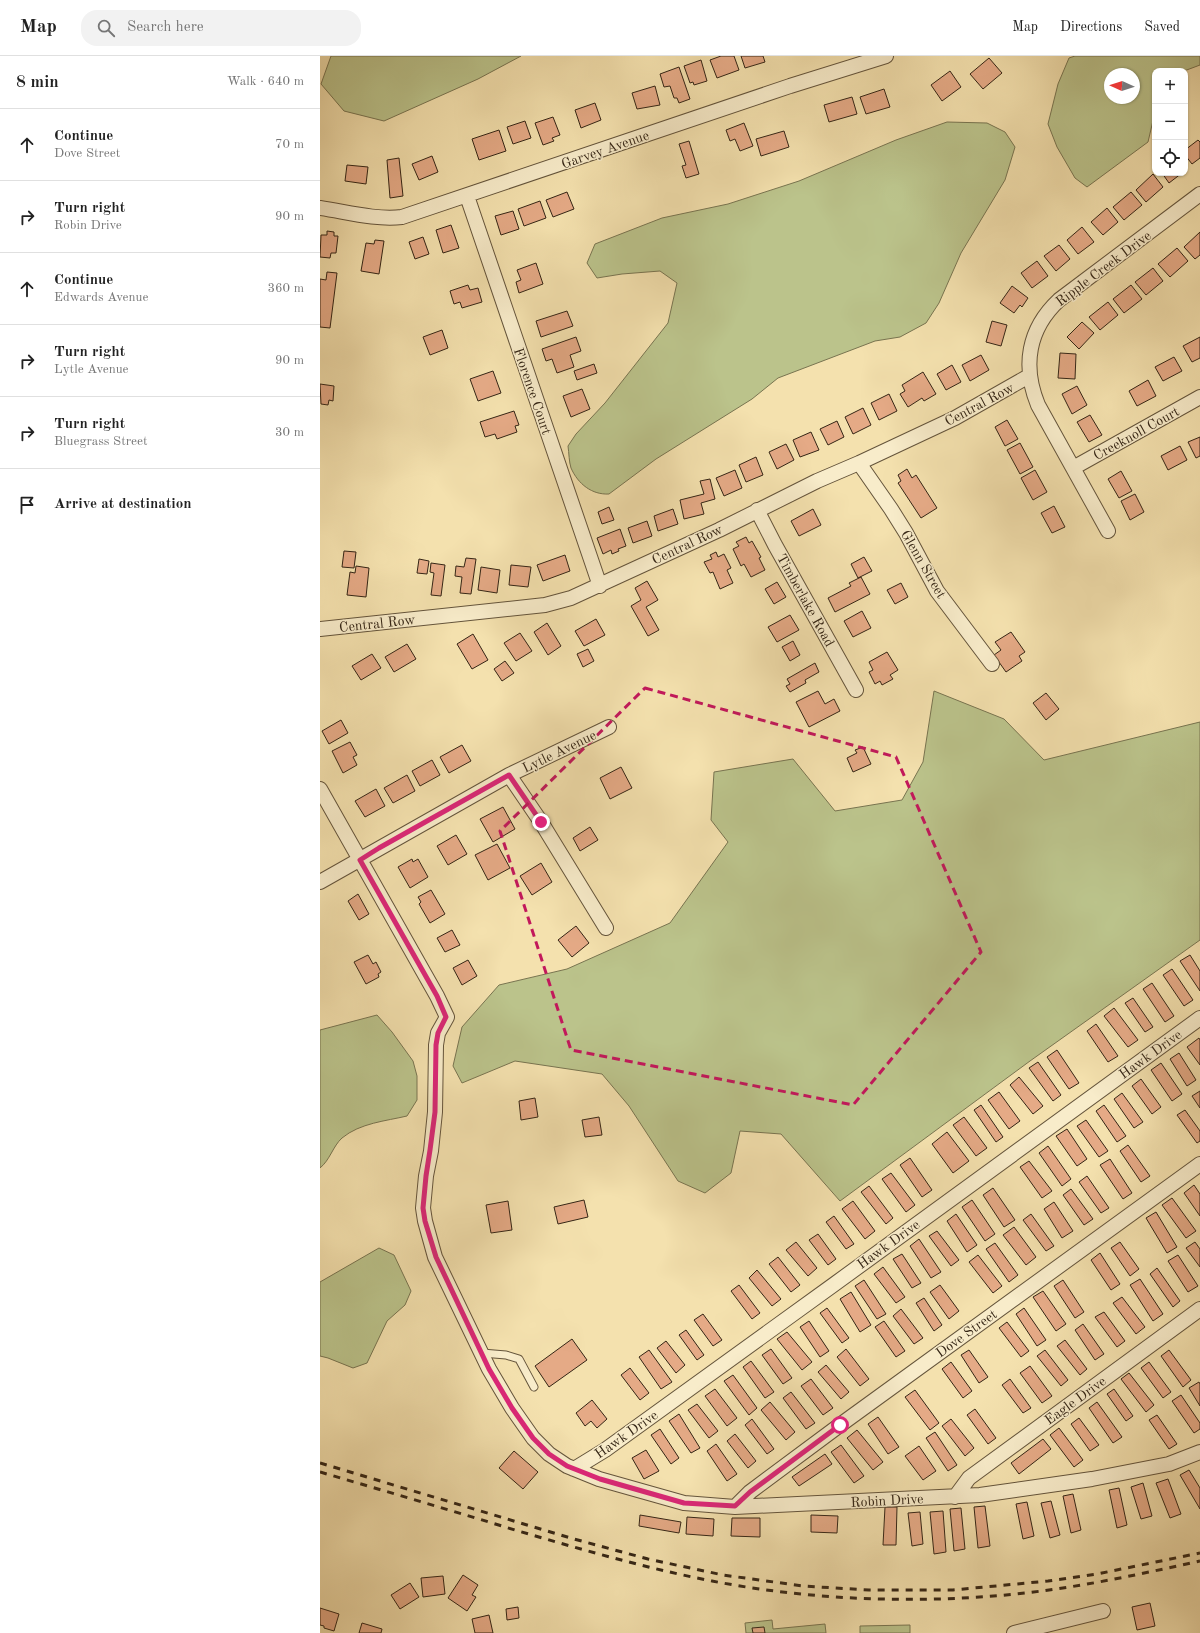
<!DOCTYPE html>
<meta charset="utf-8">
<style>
:root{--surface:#fff;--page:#f2f2f2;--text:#222;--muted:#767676;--line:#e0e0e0}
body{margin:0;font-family:"Old Standard TT",serif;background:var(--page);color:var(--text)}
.controls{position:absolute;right:12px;top:12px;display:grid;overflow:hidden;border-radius:8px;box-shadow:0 1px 3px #0004}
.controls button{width:36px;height:36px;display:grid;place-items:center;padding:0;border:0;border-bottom:1px solid var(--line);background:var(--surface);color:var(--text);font:20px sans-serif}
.compass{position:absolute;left:784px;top:12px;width:36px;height:36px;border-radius:50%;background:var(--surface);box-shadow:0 1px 3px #0004;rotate:273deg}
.stop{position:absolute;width:12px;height:12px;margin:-9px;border:3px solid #db2777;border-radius:50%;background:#fff}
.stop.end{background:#db2777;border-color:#fff;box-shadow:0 1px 4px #0008}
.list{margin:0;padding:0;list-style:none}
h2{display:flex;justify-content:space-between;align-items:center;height:52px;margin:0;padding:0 16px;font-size:17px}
h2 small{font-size:13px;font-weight:400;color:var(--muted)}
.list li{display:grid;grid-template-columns:26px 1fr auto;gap:12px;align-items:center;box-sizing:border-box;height:72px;padding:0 16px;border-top:1px solid var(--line)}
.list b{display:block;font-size:15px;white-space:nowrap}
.list p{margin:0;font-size:13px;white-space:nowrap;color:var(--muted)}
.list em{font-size:13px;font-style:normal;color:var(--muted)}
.icon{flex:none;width:22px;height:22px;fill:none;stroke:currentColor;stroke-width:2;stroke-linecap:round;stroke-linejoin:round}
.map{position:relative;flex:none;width:880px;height:1577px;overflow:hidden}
header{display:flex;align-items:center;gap:24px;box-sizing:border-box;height:56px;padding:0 20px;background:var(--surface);border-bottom:1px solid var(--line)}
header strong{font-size:19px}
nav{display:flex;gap:22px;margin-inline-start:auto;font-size:14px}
.search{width:280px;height:36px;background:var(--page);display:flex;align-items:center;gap:10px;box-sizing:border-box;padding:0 14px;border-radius:16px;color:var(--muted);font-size:15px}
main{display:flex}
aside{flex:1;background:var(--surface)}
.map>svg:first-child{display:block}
.green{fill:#bbc38b;stroke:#787450;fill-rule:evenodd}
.building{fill:#e5aa86;stroke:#342515}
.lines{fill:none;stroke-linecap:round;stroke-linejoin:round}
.service-casing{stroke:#64543b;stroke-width:9}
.minor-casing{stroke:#64543b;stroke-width:16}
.service{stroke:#f8ecca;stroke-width:7}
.minor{stroke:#f8ecca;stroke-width:14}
.rail{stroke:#342515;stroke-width:3;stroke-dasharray:7 7;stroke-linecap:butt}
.route{stroke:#db2777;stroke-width:5}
.marked{fill:none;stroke:#c2185b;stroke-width:3;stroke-dasharray:8 5;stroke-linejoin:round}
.labels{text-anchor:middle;stroke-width:3;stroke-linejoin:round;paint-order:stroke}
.street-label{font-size:14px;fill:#342515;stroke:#f8ecca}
</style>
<header>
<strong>Map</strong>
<div class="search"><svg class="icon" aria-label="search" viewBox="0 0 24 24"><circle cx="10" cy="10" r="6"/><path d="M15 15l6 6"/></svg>Search here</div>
<nav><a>Map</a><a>Directions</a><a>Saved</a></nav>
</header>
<main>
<aside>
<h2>8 min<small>Walk · 640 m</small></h2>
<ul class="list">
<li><svg class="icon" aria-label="ahead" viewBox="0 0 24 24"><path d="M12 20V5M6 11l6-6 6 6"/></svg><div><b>Continue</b><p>Dove Street</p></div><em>70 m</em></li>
<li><svg class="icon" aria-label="right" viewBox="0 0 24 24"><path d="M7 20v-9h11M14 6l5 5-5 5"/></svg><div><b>Turn right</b><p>Robin Drive</p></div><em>90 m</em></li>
<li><svg class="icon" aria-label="ahead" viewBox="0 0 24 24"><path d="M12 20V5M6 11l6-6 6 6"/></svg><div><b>Continue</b><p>Edwards Avenue</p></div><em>360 m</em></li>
<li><svg class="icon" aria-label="right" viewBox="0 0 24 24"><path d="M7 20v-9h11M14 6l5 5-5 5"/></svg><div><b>Turn right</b><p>Lytle Avenue</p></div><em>90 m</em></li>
<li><svg class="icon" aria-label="right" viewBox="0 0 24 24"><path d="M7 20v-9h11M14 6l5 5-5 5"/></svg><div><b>Turn right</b><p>Bluegrass Street</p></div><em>30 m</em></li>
<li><svg class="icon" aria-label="arrive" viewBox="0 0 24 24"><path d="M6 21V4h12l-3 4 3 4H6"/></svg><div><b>Arrive at destination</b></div></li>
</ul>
</aside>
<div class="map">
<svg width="880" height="1577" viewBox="0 0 880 1577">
<rect width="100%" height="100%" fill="#f4e1ae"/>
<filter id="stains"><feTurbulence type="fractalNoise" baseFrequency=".005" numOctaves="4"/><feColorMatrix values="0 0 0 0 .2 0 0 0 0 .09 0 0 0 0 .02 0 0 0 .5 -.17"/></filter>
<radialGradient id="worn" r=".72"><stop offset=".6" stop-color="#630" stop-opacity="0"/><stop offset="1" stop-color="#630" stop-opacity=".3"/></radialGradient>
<path class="green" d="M11,0H201L158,23L64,65L24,55L1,28Z
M755,0H880V9L864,15H835V56L828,86L767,131L755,122L737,91L728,68L738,28L749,2ZM790,18H814V42H790Z
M627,66L667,67L685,76L695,91L685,124L641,197L619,247L606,267L580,281L555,285L458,322L432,343L336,403L289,438C272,439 258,428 251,412C249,406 249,397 248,390L256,378L285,347L348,267L357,227L340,215L302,218L277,222L267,207L275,188L342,162L408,148L479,125L576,84Z
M614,635L684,663L724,704L880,666V884L710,1005L520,1145L461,1078L420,1075L411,1117L385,1137L358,1125L309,1050L282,1018L195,1005L142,1027L133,1010L142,971L179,929L247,913L350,867L408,786L391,764L394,716L473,703L515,755L582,744L603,706Z
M57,959L72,976L93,1005L97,1020V1044L87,1060C66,1065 40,1067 22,1082C13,1090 10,1104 0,1112V974Z
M59,1192L74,1199L91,1235L85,1249L67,1265L47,1307L33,1312L8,1302L0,1300V1226Z
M452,1564L453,1573L505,1568L506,1577H426L425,1567Z
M590,1569V1577H540V1570Z"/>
<path class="building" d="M401,0H414L419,14L397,22L390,4Z
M421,0H443L445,6L425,12Z
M669,2L682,17L663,33L650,18Z
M381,4L387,25L374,29L373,26L370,27L364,10Z
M359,11L370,43L359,47L357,42H354L350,30L344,31L340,18Z
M630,15L641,31L622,45L611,29Z
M335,30L340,49L317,53L312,37Z
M564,33L570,51L546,58L540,41Z
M532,41L537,58L509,66L504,49Z
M275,47L281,64L261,72L255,54Z
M233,61L240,79L232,82L234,85L223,89L215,67Z
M205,65L211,82L193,88L187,71Z
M424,67L433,90L420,95L415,83L410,85L406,74Z
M179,74L186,95L159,104L152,83Z
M464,75L469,91L441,100L436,83Z
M878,84L880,86V102L872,108L865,99V94Z
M369,85L379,118L366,122L362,110L366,109L359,88Z
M112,100L118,116L99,124L92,108Z
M79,102L83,140L70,142L67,104Z
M27,109L48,111L46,128L25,125Z
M842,117H862L849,127Z
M833,118L843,131L826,146L816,134Z
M247,136L254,153L233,161L226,144Z
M811,136L822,149L804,164L793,151Z
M220,145L226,162L204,170L198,153Z
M787,152L798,166L783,179L771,166Z
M193,155L199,173L181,179L175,160Z
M131,169L139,192L123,197L116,174Z
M762,171L774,186L758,198L747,184Z
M7,175L14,176V180H18L16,197H11L10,202L0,201L1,179H7Z
M880,176V199L875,203L864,191Z
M103,181L109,198L95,203L89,186Z
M55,184L64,185L59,218L41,215L46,187L54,188Z
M739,189L750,203L736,215L724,200Z
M857,192L868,205L850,221L838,208Z
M717,205L728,220L712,232L701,217Z
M216,207L223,228L199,237L196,226L201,224L197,214Z
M833,212L843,225L826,239L815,226Z
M7,216L17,217L10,272L0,271V223L6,224Z
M148,229L150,234L158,232L162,246L142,252L140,246L134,248L130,235Z
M811,229L822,243L804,257L793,243Z
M692,230L708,242L702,251L700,249L694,257L680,247Z
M788,246L798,259L780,274L769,261Z
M247,255L253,270L221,281L216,265Z
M672,265L687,269L681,290L666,286Z
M762,266L774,277L759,293L747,281Z
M122,274L128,292L110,299L103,281Z
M256,281L261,295L250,299L254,311L237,317L232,303L226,305L222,293Z
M880,281V302L872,306L863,290Z
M740,297L756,298L755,323L738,322Z
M661,299L669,314L650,325L642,309Z
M854,301L862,315L843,325L835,311Z
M274,308L277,317L257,324L254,315Z
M632,309L641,326L626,334L617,318Z
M173,315L181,337L158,345L150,323Z
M603,316L616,338L604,345L602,342L588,351L580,338L585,335L582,329Z
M828,324L836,340L817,350L809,335Z
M0,328L14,330L13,345L9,344L8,349L1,348Z
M757,330L767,349L752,358L742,338Z
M262,333L270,353L251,361L243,340Z
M569,338L577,355L559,364L551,347Z
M543,352L551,369L533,378L525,361Z
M194,355L199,369L195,370L197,376L177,383L175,378L165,381L160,366Z
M770,359L782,379L769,386L757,366Z
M687,364L698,383L685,390L675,371Z
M517,365L524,381L508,389L500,373Z
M491,376L499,394L480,401L473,384Z
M880,381V400L876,402L868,386Z
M700,387L713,411L700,418L687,394Z
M466,388L474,404L457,413L449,396Z
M860,390L867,404L848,414L841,400Z
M436,401L443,419L426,426L419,409Z
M587,413L592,422L596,419L617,452L601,462L578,427L581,425L578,419Z
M415,414L422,432L404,440L396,422Z
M715,414L727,436L713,444L701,422Z
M801,415L812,435L799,442L788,423Z
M390,423L395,443L381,447L384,458L364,463L360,444L384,438L380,425Z
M815,438L824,456L810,464L801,445Z
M734,450L745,471L732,477L721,457Z
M289,451L294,464L282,468L278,456Z
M353,453L358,468L338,475L334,460Z
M493,453L501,469L479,480L471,465Z
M327,465L332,480L313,487L308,472Z
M300,473L306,490L298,493L299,495L292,498L291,494L283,498L277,482Z
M426,481L429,487L432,485L441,501L439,502L445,514L431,521L424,508L421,510L413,493L419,490L416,486Z
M24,495L36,496L34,512L22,511Z
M396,496L398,501L404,498L411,512L407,514L413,527L400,533L393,516L390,517L384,506L392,503L390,499Z
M245,499L250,515L223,525L217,509Z
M544,501L552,515L538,522L531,508Z
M146,502L156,503L151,538L140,537L142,521L135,520L136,510L144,511Z
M99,503L109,505L107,518L97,517Z
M111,507L125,509L121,540L111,539L114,517L110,516Z
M191,509L211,511L208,531L189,529Z
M36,510L49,512L46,541L27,539L30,516L35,517Z
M161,511L180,514L177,537L158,534Z
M541,521L550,538L515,556L508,542L531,530L529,527Z
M327,525L338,544L326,551L339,574L328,580L311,550L321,544L315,532Z
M457,526L466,541L454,548L445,533Z
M581,527L588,541L575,548L567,534Z
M542,555L551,572L533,581L524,565Z
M470,559L479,574L457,586L448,571Z
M276,563L285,579L264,590L255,575Z
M227,567L241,590L228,599L214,576Z
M691,576L705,596L699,600L702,605L686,616L674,599L681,594L675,586Z
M200,577L212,595L196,605L184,587Z
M153,578L168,604L152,613L137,588Z
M473,585L480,599L470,605L462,591Z
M87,588L96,603L74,616L65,601Z
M268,593L274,605L263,611L257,598Z
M567,596L578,614L570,619L573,623L562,629L560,625L555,628L549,616L553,614L549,606Z
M52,598L61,612L41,624L32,610Z
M185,605L194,617L182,625L174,613Z
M495,607L499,616L485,624L486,627L470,636L466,630L470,628L467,623Z
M498,635L505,648L514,643L520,655L489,671L476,646Z
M726,637L739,653L726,664L713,647Z
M21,664L28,677L9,688L2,675Z
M30,686L37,699L33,701L37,709L23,717L12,695Z
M142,689L151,705L129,717L120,701Z
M543,691L551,708L533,716L527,702L537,697L535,694Z
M112,704L120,719L100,730L92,715Z
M301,711L312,732L290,743L280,722Z
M87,719L95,735L73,747L64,732Z
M56,733L65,750L45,761L35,745Z
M183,751L195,773L173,786L160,763Z
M270,771L278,784L260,795L253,782Z
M136,779L147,798L128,809L117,790Z
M177,788L190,812L168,824L155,799Z
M92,803L93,806L98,803L108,821L90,832L78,811Z
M221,807L232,826L212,839L200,820Z
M111,834L125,858L110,867L99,848L101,846L98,841Z
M38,838L49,858L39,864L28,845Z
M256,870L269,887L252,901L238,884Z
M132,874L140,889L125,896L117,882Z
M48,899L53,908L56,906L61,916L58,918L59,921L46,928L34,906Z
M870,899L880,915V935L860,905Z
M148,904L157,920L142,929L133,912Z
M852,913L873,944L864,950L843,919Z
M832,927L854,960L845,966L823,933Z
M813,942L833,971L825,976L805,947Z
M794,952L818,984L808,991L784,960Z
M776,968L798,1000L788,1006L767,975Z
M879,982L880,984V1009L867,991Z
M737,994L759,1027L749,1033L727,1001Z
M859,997L876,1024L867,1030L850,1003Z
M718,1006L741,1039L733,1045L709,1012Z
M841,1007L862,1038L852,1045L831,1014Z
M699,1021L723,1050L713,1058L690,1029Z
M821,1023L841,1051L832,1058L812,1030Z
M880,1035V1052L872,1040Z
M679,1036L700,1065L689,1073L668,1044Z
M802,1037L823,1066L814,1072L794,1043Z
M215,1042L218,1061L201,1064L199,1045Z
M661,1049L683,1081L676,1086L654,1054Z
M784,1049L806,1080L797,1086L776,1055Z
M865,1054L880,1075V1085L877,1087L857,1059Z
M279,1061L282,1079L265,1081L262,1064Z
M644,1061L667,1092L656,1100L633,1069Z
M766,1064L788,1095L779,1101L757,1070Z
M747,1073L767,1103L757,1110L736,1080Z
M627,1076L649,1105L633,1117L612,1088Z
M808,1089L830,1120L821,1126L800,1095Z
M728,1090L751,1123L742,1130L719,1097Z
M590,1102L612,1134L602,1141L580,1109Z
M790,1103L812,1137L803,1143L780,1109Z
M709,1105L732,1135L722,1142L700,1111Z
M571,1117L595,1149L586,1156L562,1123Z
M767,1120L789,1152L781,1157L759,1126Z
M874,1129L880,1138V1160L864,1137Z
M549,1130L573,1162L566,1168L541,1136Z
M673,1132L695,1164L684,1171L663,1139Z
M751,1133L773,1163L764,1169L743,1139Z
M852,1142L876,1175L866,1182L842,1149Z
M264,1144L268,1161L238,1168L234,1151Z
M652,1144L675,1178L665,1185L642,1151Z
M188,1145L192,1174L171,1177L166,1149Z
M533,1145L555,1175L545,1183L522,1153Z
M734,1146L753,1175L742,1182L724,1153Z
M836,1156L857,1191L847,1197L826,1162Z
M636,1158L657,1189L647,1196L627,1165Z
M711,1158L734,1190L726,1195L703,1164Z
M514,1160L534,1188L526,1193L506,1166Z
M694,1171L716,1201L706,1209L683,1179Z
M617,1175L639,1204L631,1210L609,1180Z
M498,1178L516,1203L508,1209L489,1184Z
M599,1183L621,1216L611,1222L590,1190Z
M476,1186L497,1212L488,1220L466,1194Z
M800,1186L819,1213L810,1220L791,1192Z
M875,1186L880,1193V1211L866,1192Z
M675,1187L698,1219L689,1226L666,1193Z
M780,1197L800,1228L791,1234L771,1204Z
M582,1198L601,1227L592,1232L573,1203Z
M658,1199L682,1230L673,1237L649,1206Z
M858,1199L878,1230L868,1236L848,1205Z
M458,1201L480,1229L471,1236L449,1208Z
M563,1211L585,1241L576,1247L554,1218Z
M837,1212L860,1245L853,1251L830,1218Z
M437,1214L461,1243L452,1250L429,1222Z
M820,1223L843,1258L833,1265L810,1229Z
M544,1224L566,1258L557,1263L535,1230Z
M743,1224L764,1256L755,1262L734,1230Z
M419,1229L440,1257L432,1263L411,1235Z
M620,1229L639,1255L629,1263L610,1236Z
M723,1235L746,1268L736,1275L713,1241Z
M531,1236L551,1269L540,1276L520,1243Z
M802,1241L825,1271L816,1278L793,1247Z
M604,1242L622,1269L614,1275L596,1247Z
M507,1252L529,1282L522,1287L500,1257Z
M704,1252L726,1284L717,1290L696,1258Z
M581,1253L603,1282L594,1288L573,1260Z
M784,1256L805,1285L797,1291L775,1261Z
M383,1258L402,1284L393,1290L374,1264Z
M489,1265L509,1295L500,1301L480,1271Z
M564,1265L585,1295L576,1301L555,1271Z
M687,1266L709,1295L701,1301L679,1272Z
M763,1268L784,1298L775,1304L755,1274Z
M366,1274L384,1299L377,1304L359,1279Z
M467,1276L492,1306L482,1314L457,1283Z
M252,1283L267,1304L229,1331L215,1310Z
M745,1284L767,1313L760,1319L737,1290Z
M346,1285L365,1309L356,1317L337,1292Z
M451,1293L472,1322L463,1328L442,1299Z
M526,1293L549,1323L540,1330L517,1301Z
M329,1294L352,1326L341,1333L319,1301Z
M649,1294L668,1321L659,1327L641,1299Z
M725,1294L748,1324L741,1330L717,1300Z
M849,1294L871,1324L863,1331L841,1300Z
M431,1305L454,1336L445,1342L423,1311Z
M631,1306L652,1335L643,1342L622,1313Z
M829,1306L851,1336L843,1342L821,1312Z
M506,1309L529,1336L521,1343L498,1316Z
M710,1310L732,1340L722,1347L700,1317Z
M310,1312L329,1337L320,1344L301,1319Z
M809,1317L834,1349L826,1356L801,1323Z
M413,1319L437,1352L429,1359L404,1325Z
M491,1323L513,1352L503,1359L481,1330Z
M690,1323L711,1352L703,1357L682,1329Z
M879,1326L880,1328V1350L869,1332Z
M395,1333L417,1362L407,1370L385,1340Z
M794,1333L813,1360L806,1365L787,1338Z
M595,1334L619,1367L610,1374L585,1341Z
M471,1336L495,1367L486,1373L463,1342Z
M861,1339L880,1367V1373L874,1377L852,1345Z
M272,1344L287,1363L277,1372L271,1365L265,1370L256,1357Z
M450,1346L475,1376L466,1384L441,1354Z
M777,1346L802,1381L793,1387L769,1352Z
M377,1348L398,1375L389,1382L368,1354Z
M655,1353L676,1382L668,1388L647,1359Z
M359,1358L380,1392L371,1397L349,1365Z
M837,1359L857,1388L849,1393L829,1364Z
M558,1361L579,1391L568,1398L548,1368Z
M759,1362L779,1389L770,1395L751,1368Z
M432,1363L454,1393L447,1398L425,1369Z
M631,1363L654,1392L645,1400L622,1370Z
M739,1372L763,1404L754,1411L730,1379Z
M340,1373L359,1402L351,1408L331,1379Z
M537,1374L563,1406L553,1414L527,1382Z
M615,1376L637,1409L628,1415L606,1382Z
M415,1378L436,1405L428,1412L407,1385Z
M723,1383L731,1393L699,1418L691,1407Z
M396,1388L417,1418L407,1425L387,1395Z
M521,1389L544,1420L534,1427L511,1396Z
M599,1390L616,1415L603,1424L585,1400Z
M326,1394L339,1415L324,1423L312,1402Z
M194,1395L218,1416L203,1433L179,1412Z
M505,1398L512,1408L479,1430L472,1421Z
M869,1414L880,1432V1453L860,1419Z
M848,1423L861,1458L850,1462L836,1427Z
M823,1427L832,1460L821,1463L811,1431Z
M799,1432L807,1469L797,1472L789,1434Z
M753,1438L761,1474L751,1477L743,1440Z
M731,1445L740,1479L730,1482L721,1447Z
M707,1446L714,1480L703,1483L696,1448Z
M665,1450L670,1490L658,1492L654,1451Z
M565,1451H577L576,1489H563Z
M641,1452L645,1493L634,1495L630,1453Z
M623,1455L626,1496L614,1498L610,1456Z
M600,1456L603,1488L592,1490L588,1457Z
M320,1459L361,1466L359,1477L319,1470Z
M491,1459L518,1460L517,1477L491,1476Z
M367,1461L394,1463L393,1480L366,1478Z
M412,1462H440V1481L411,1480Z
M143,1519L158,1529L152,1539L156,1541L147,1555L128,1542Z
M123,1520L125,1538L103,1541L101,1522Z
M90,1527L99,1541L80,1553L71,1539Z
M830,1547L835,1570L817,1574L812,1551Z
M198,1551L199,1562L187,1564L186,1553Z
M0,1552L19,1558L14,1575L4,1572V1570L0,1569Z
M169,1559L173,1577H155L152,1563Z
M42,1567L62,1573L61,1577H39Z
M444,1571L445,1577H433L432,1572Z"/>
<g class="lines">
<g class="service-casing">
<path id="service" d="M162,1297L186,1299L199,1303L214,1331"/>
</g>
<g class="minor-casing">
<path id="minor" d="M147,140L280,530
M0,152C27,156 55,164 82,161L470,30L566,0
M539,407L571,453L586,477L617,535L672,608
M753,412L880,341
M437,454L455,489L536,634
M788,475L718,349C702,310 708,273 739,244L880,138
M0,573L225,549L251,542L399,474L497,425L539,407L635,362L709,320
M189,719L221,766L286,872
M0,733L117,940L127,961L118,977L116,989L115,1056L111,1095L106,1120L103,1152L105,1165L115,1201L169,1313L192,1352L213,1382L229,1398L247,1410L279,1423L364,1447L415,1451L660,1439L772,1423L849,1408L880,1396
M0,826L189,719L289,671
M254,1413L285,1394C484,1251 682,1106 880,962
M635,1441L649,1422L880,1253
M415,1451L430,1436L520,1369L880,1108
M694,1577L783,1555"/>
</g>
<use href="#service" class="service"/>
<use href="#minor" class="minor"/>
<path class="rail" d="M0,1407L254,1483L328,1503L403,1519L483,1530L549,1534H633L728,1525L777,1518L880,1497
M0,1416C65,1435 130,1454 195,1474C260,1493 325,1512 392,1525C500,1546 620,1549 729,1534C780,1527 830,1516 880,1505"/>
</g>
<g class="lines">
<path class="route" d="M221,766L189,719L59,792L40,804L117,940L126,961L118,977L116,989L115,1056L110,1094L106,1120L103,1152L105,1165L116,1201L169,1313L192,1352L213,1382L229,1398L247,1410L280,1423L364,1447L415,1450L430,1436L520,1369"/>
</g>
<path class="marked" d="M325,632L576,701L661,896L533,1049L251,994L180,775Z"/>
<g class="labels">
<g class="street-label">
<text transform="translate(285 93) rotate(-19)" y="5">Garvey Avenue</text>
<text transform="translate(783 212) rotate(-37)" y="5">Ripple Creek Drive</text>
<text transform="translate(213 335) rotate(71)" y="5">Florence Court</text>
<text transform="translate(659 348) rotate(-28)" y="5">Central Row</text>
<text transform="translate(816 377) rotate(-29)" y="5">Creeknoll Court</text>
<text transform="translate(367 488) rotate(-25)" y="5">Central Row</text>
<text transform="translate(604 508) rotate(60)" y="5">Glenn Street</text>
<text transform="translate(486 544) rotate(61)" y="5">Timberlake Road</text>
<text transform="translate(57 567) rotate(-6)" y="5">Central Row</text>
<text transform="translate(239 695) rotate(-26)" y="5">Lytle Avenue</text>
<text transform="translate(830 998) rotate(-36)" y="5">Hawk Drive</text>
<text transform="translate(568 1188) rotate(-36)" y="5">Hawk Drive</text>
<text transform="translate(646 1277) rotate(-36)" y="5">Dove Street</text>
<text transform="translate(755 1344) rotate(-36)" y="5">Eagle Drive</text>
<text transform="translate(306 1378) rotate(-35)" y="5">Hawk Drive</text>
<text transform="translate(567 1444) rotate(-3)" y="5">Robin Drive</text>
</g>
</g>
<rect width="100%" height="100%" filter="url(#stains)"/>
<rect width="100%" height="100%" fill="url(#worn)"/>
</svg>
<div class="controls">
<button>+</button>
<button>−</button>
<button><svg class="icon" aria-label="locate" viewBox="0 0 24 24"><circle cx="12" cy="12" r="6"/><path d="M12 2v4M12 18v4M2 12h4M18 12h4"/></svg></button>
</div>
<svg class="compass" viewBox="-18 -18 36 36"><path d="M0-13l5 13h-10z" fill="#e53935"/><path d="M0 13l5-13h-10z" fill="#767676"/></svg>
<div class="stop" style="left:520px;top:1369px"></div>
<div class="stop end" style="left:221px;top:766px"></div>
</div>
</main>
